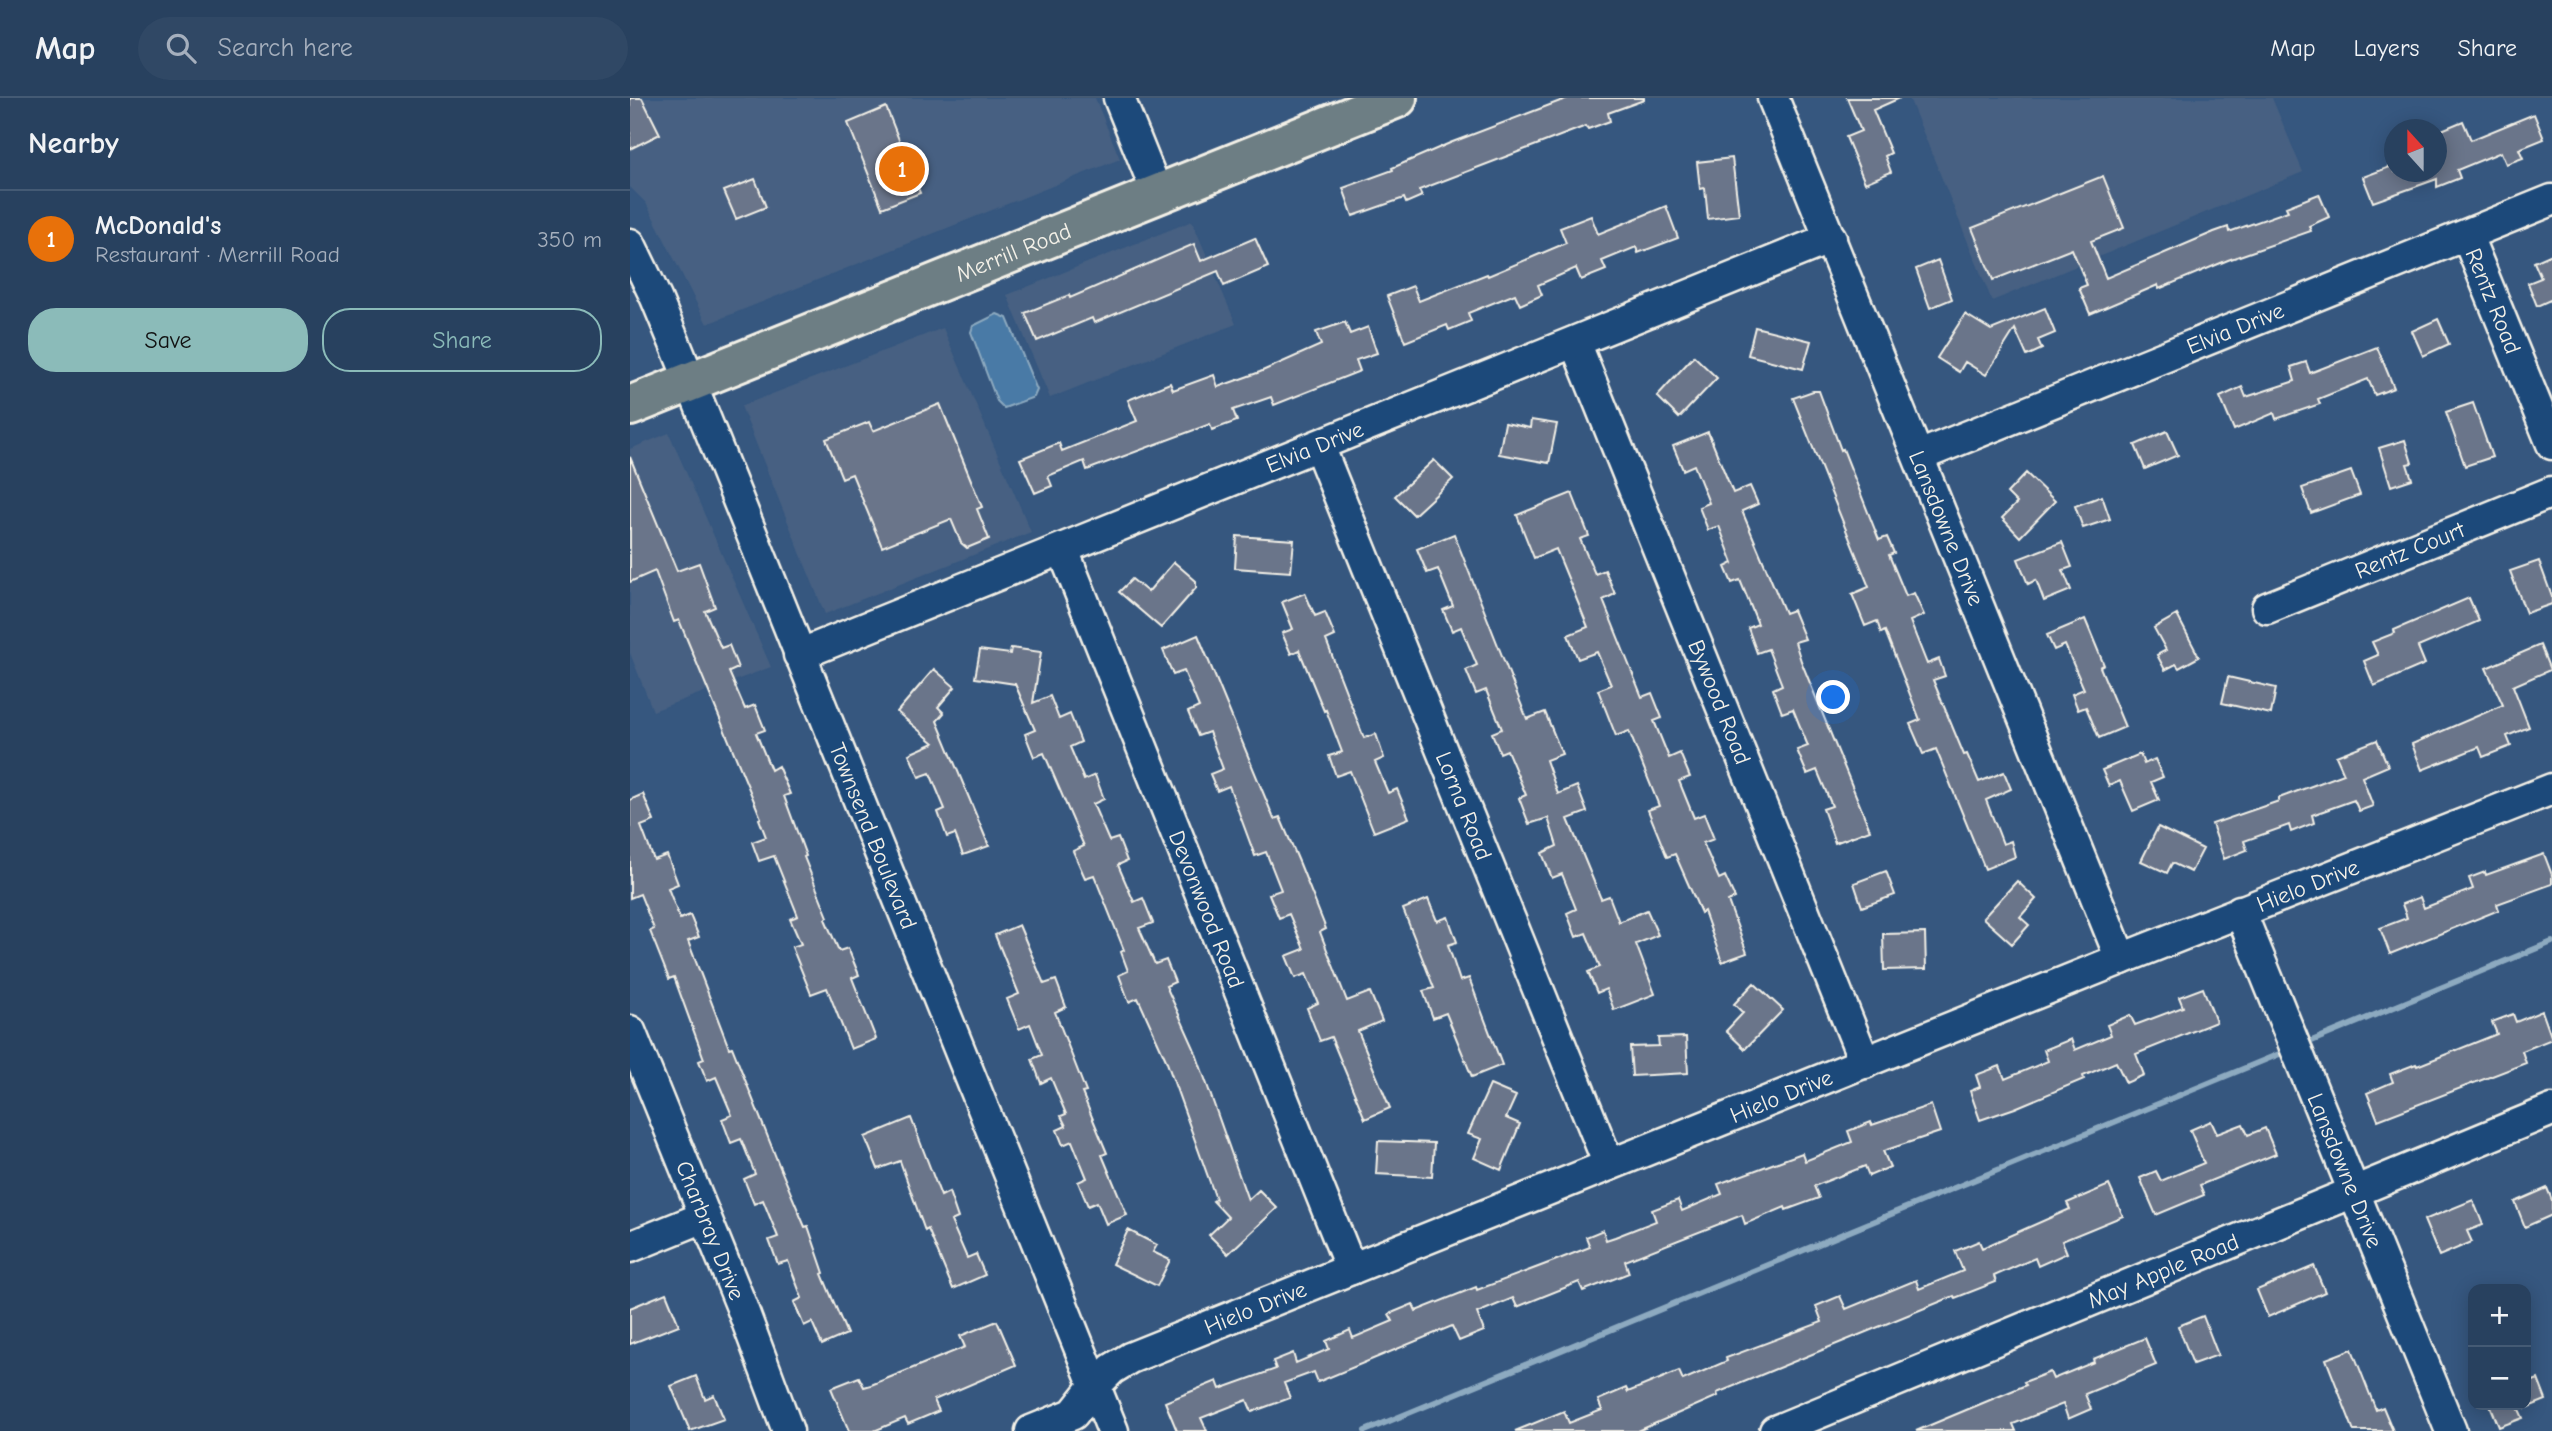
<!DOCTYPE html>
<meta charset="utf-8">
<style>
:root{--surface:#28415f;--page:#304865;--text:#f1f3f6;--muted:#a5afbd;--line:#445a74;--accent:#8bbbb9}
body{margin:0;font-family:"Comic Neue",sans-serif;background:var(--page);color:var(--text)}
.controls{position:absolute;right:21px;bottom:21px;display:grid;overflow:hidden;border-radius:14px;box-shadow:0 4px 18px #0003}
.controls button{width:63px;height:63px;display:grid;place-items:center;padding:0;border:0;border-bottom:2px solid var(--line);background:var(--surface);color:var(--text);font:35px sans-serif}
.compass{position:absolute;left:1754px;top:21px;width:63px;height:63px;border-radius:50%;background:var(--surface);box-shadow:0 4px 18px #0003;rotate:339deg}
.you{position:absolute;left:1204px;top:600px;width:24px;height:24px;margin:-18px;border:5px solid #fff;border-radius:50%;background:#1a73e8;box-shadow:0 0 0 10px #1a73e833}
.badge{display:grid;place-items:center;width:46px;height:46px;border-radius:50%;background:var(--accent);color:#fff;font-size:23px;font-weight:700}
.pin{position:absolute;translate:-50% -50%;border:4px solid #fff;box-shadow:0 2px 7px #0006}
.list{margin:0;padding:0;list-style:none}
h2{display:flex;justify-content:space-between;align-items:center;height:91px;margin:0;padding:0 28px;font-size:30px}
h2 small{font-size:23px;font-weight:400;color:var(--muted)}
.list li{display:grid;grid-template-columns:46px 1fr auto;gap:21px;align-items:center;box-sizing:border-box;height:98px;padding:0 28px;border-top:2px solid var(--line)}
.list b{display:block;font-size:26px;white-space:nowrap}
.list p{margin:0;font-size:23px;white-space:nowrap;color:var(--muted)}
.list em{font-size:23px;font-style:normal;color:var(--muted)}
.actions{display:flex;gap:14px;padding:21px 28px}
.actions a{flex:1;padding:16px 0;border:2px solid var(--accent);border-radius:28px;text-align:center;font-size:24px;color:var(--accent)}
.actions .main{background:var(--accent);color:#111}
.icon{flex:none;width:38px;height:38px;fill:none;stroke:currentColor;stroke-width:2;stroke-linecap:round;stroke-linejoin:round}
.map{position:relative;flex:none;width:1922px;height:1333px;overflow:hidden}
header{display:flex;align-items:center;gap:42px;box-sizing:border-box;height:98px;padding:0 35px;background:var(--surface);border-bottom:2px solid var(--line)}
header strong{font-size:33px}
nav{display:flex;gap:38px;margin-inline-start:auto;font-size:24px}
.search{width:490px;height:63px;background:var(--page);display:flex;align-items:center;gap:18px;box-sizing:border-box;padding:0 24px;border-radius:38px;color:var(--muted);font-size:26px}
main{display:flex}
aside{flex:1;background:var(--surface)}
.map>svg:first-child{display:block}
.built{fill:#466082}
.water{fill:#497aa6;stroke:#8daac0;stroke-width:2}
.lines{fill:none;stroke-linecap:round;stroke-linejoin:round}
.stream{stroke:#8daac0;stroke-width:6}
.building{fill:#6a748a;stroke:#f4f1e8;stroke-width:2}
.minor-casing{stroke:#f4f1e8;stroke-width:35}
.major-casing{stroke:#f4f1e8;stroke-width:44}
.minor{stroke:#1f4a7a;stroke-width:30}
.major{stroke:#6d7e84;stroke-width:38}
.labels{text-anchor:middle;stroke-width:6;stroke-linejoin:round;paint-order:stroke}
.street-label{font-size:23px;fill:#f4f1e8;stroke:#1f4a7a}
</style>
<header>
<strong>Map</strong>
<div class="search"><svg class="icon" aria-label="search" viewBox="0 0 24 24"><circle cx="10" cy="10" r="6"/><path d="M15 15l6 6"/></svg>Search here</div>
<nav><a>Map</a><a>Layers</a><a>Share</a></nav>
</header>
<main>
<aside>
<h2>Nearby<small></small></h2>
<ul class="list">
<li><span class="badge" style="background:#e8710a">1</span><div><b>McDonald's</b><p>Restaurant · Merrill Road</p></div><em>350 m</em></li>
</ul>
<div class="actions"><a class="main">Save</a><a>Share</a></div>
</aside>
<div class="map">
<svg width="1922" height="1333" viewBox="0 0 1922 1333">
<rect width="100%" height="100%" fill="#36577f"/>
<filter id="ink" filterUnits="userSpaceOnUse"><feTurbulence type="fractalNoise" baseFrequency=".0143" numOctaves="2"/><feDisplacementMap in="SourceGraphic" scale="14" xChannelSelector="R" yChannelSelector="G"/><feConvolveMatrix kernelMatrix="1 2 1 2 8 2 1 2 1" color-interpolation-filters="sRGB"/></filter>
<g filter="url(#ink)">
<path class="built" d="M0,0H465L490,61L77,226L16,105L0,89Z
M1279,0H1642L1673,74L1362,203Z
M562,123L606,226L420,300L377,197Z
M313,230L401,434L195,516L111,308Z
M39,335L141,569L23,613L0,555V351Z"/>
<path class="water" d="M367,216L377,220L407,292L404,299L374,310L367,303L341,234L343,228Z"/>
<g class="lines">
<path class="stream" d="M1672,947L1922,844
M735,1333L1659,952"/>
</g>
<path class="building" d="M0,0H12L30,36L0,51Z
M938,0H1014V2L978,15L980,23L958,31L956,28L789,92L792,98L776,105L774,100L723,118L713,90L763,72L762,70L820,45Z
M1217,0H1270L1243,12L1261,55L1255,58L1261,74L1235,85L1216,39L1231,33Z
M256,9L290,95L252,110L218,25Z
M1904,16L1914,41L1889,51L1893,60L1876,66L1871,54L1827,72L1830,80L1807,89V81L1743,104L1733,79L1765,67V74H1807V34L1833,23L1841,42Z
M1102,60L1109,117L1078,121L1075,90L1070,91L1067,64Z
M1473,78L1494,130L1461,143L1476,180L1584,134L1598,129L1599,134L1658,113L1656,109L1689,96L1699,119L1679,128L1681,133L1598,162L1529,191L1528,187L1460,216L1449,190L1457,187L1442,151L1363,182L1342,130Z
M125,81L136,109L106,121L94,93Z
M1036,108L1048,140L1008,155L1006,149L972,163L976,172L951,182L946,170L908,187L912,197L890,207L885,196L838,215L841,223L819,232L817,227L775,244L757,198L783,188L789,203L857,176L858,178L936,145L930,130L961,118L968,136Z
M625,140L638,169L594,188L588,173L464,225L462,220L407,243L395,215L439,197L440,200L564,146L571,163Z
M1922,156V207L1920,202L1907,208L1898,185L1911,180L1904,164Z
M1308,162L1322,201L1300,210L1286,171Z
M1415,210L1425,235L1408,242L1412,251L1397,258L1385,231L1356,277L1335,264L1329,274L1307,260L1335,216L1361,232Z
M1808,221L1819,246L1793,258L1782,233Z
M715,224L720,236L738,229L747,255L726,262L730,273L644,307L641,299L603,312L607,323L582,332L580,326L457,372L454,363L418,378L422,388L405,395L390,361L429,345L432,353L507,323L498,302L540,285L543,292L584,277L588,289L630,274L691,247L686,234Z
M1125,229L1181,243L1173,271L1118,257Z
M1747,249L1764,290L1745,297L1738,281L1688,301L1690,306L1646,321L1644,315L1604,332L1590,299L1612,289L1616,299L1665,283L1661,269L1676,264L1680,275Z
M1064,258L1087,280L1049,320L1027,298Z
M1183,293H1189L1211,352L1213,351L1249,442L1257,439L1264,455L1259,457L1276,498L1284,495L1294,517L1280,523L1297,566L1309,561L1315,578L1303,582L1334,657L1337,656L1349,684L1374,674L1381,691L1356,702L1373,746L1381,743L1385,759L1355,771L1306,651L1293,656L1280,626L1290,622L1255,533L1251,535L1247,523L1235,528L1222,496L1239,489L1163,300Z
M1843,305L1862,359L1835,368L1816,314Z
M310,306L352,409L347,411L359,441L337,450L331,445L321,421L252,449L222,376L212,380L196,341L239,324L243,333Z
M901,322L927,326L919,365L869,356L875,325L900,330Z
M1537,333L1548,357L1515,371L1505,347Z
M1078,334L1103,395L1120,388L1128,406L1112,413L1155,515L1163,512L1175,541L1165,544L1171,563L1240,732L1205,745L1193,711L1202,708L1187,672L1177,676L1167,652L1178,648L1163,611L1152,615L1143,591L1152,587L1138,551L1127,555L1118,530L1128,526L1110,482L1102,485L1095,469L1103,465L1089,428L1078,432L1069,409L1079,405L1064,367L1053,372L1043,348Z
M1775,342L1782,365L1777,366L1782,381L1761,388L1749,350Z
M0,359L47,473L69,465L85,509L75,513L91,550L99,547L108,570L99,574L115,611L125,607L135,632L126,635L141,672L148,668L160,696L154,698L176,758L174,759L198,819L195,821L209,853L218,850L229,877L222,880L246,941L221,951L197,890L181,896L162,849L171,846L160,821L168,818L144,758L129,763L122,744L136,739L129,721L131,720L49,522L44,524L25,473L0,484Z
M804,362L823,381L784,417L765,398Z
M1721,373L1730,397L1681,415L1672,390Z
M1396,375L1425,403L1390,439L1372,420L1387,405L1377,395Z
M942,395L959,438L950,441L965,476L975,472L985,496L973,502L1012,599L1022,595L1032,620L1024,623L1039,660L1050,655L1060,679L1049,683L1064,720L1074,716L1084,741L1073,745L1089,781L1095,778L1105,800L1098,803L1117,855L1092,864L1074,813L1071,815L1045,756L1037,759L1018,712L1029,708L999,633L986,638L968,592L981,587L967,554L948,561L938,537L958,529L926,451L904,460L887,417Z
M1472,398L1480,421L1453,430L1445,408Z
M824,436L897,621L915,614L932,656L916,662L928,696L947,688L957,714L938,721L971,801L979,798L989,824L1017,812L1028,837L1006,846L1025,896L984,912L976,891L967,895L958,874L970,869L956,835L946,839L937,815L946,811L932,776L922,780L912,755L927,748L918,720L899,726L889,700L896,697L877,652L870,655L862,635L872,631L856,592L846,596L836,572L847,567L831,529L822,533L813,512L823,508L808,471L797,475L787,451Z
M607,438L664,442L661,474L605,470Z
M1432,444L1442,469L1433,472L1441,492L1414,503L1406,482L1398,486L1388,461Z
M1909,463L1922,499V506L1896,515L1880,473Z
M544,464L566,483V490L531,530L489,494L502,481L518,494Z
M675,495L685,518L695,514L705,538L696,542L734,640L746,636L754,660L745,664L758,695L767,691L779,720L744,734L720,673L706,678L699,658L712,654L696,612L694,613L669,552L661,556L652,535L663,531L652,504Z
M1839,500L1849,523L1788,549L1795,566L1744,588L1734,563L1748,557L1742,544L1765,535L1764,532Z
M1547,517L1569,559L1549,570L1546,566L1535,572L1527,557L1536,552L1524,530Z
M1455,521L1474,567L1470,569L1495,629L1469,640L1456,609L1448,612L1442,596L1454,591L1435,547L1424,552L1417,537Z
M568,537L644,721L650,719L670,766L696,831L690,834L717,903L740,894L752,923L728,933L760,1010L735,1021L701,939L690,943L677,910L688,905L676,876L665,880L656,858L674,851L659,816L649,820L639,796L651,792L636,754L625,758L599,688L587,693L580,676L593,671L579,634L568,638L558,614L569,609L554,573L543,577L533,552Z
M1910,547L1920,572L1883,588L1899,629L1877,638L1881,648L1853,659L1849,649L1792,672L1782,646L1873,607L1856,570Z
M381,550L411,554L403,605L420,598L429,621L440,616L451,644L440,649L454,682L465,677L474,701L463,706L479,743L488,740L497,763L488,767L504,804L513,800L523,825L509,830L525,866L536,862L545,884L536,888L564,950L618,1102L629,1092L647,1110L598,1156L579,1137L598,1119L583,1103L586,1101L536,962L508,900L499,904L489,877L498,873L491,854L494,852L464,777L455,780L443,753L454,748L414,655L404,659L395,636L405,632L385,586L345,580L350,552L380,556Z
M304,571L325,589L308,609L314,615L307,623L359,748L333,757L325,736L317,739L308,714L315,711L300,675L289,679L279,656L304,645L267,614Z
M1598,579L1646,590L1641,616L1592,605Z
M1747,642L1758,668L1732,679L1743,708L1729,713L1724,702L1682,717L1684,725L1661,734L1659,727L1614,743L1617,752L1594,761L1582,726L1649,703V700L1714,676L1706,658Z
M1510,656L1514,666L1525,661L1533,679L1521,684L1529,702L1503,713L1490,683L1479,688L1472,672Z
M13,696L24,723L11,728L24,762L37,757L48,786L38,790L50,821L60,817L69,839L58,843L99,950L102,949L149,1067L175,1129L178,1128L194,1175L192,1176L217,1236L192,1247L182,1224L174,1228L164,1204L172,1200L158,1163L148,1166L139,1142L148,1139L133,1102L124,1106L114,1081L125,1076L111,1041L101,1045L92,1021L102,1017L86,979L77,983L69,963L74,961L44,879L39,881L20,833L24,831L10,796L0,800V702Z
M1528,729L1573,751L1561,774L1542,765L1537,775L1511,763Z
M1914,756L1922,777V786L1867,806L1869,812L1760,856L1750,830L1777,820L1772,806L1790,799L1794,810L1843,791L1839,780L1855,774L1856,777Z
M1256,773L1265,797L1232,809L1224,785Z
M1387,783L1406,801L1390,819L1399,827L1382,846L1353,820Z
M798,801L807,823L818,819L827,844L818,847L830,883L839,880L872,967L842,979L816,915L803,920L793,893L804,890L773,811Z
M389,827L414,886L426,882L436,909L425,914L456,994L452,995L477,1055L472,1057L497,1117L476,1126L467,1104L458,1108L448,1084L457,1080L442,1043L433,1047L427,1032L436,1028L431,1018L436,1016L421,980L411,985L402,961L412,957L400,926L389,931L377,901L389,896L365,837Z
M1295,835L1296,871L1254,872L1253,836Z
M1124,885L1153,912L1115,951L1096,933L1113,915L1104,906Z
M1573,890L1586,924L1506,956L1514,977L1496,985L1486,964L1453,978L1454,981L1385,1010L1350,1022L1340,993L1350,989L1346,977L1370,968L1375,981L1418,963L1414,952L1441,941L1445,952L1481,937L1477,927L1500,917L1505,927L1553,909L1549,899Z
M1912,913L1922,941L1892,953L1896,965L1748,1022L1737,995L1763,984L1760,976L1786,966L1787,968L1867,936L1862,924L1883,916L1886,924Z
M1056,939L1058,975L1002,978L1000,949L1029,948L1028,940Z
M860,987L886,998L876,1020L890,1026L871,1072L844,1060L852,1041L838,1036Z
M1301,1007L1310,1034L1253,1053L1260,1069L1239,1078L1235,1068L1184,1088L1189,1100L1156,1112L1155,1109L1115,1126L1112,1117L995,1163L999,1175L953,1193L949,1184L887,1209L883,1200L847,1215L854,1233L829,1243L822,1228L688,1284L684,1274L654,1285L660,1300L622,1314L617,1302L571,1320L577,1333H547L535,1304L587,1283L590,1291L646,1271L643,1263L663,1255L666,1265L699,1251L696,1243L720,1232L723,1240L763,1223L759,1216L783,1206L786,1213L846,1189L847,1192L924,1163L960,1149L956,1139L973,1132L976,1142L985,1139L1026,1123L1022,1112L1048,1102L1052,1113L1092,1096L1088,1086L1172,1055L1175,1063L1222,1044L1218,1033L1241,1024L1242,1027Z
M281,1020L311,1098L319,1094L328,1120L321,1123L337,1160L346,1156L355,1177L323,1191L298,1131L295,1133L270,1063L248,1071L235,1039Z
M1581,1023L1587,1036L1613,1026L1618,1037L1635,1030L1646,1056L1570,1087L1574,1097L1526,1117L1510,1080L1526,1073L1531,1083L1574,1065L1560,1032Z
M748,1043L804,1045L802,1079L746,1076Z
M1479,1087L1493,1118L1432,1143L1437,1155L1408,1168L1405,1160L1364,1178L1366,1184L1325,1200L1324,1198L1087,1295L1088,1298L1008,1333H885L934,1313L939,1325L972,1312L968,1302L996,1290L998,1294L1049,1273L1053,1282L1097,1263L1096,1260L1192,1224L1186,1208L1210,1198L1216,1211L1286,1182L1289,1191L1333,1173L1325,1153L1349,1143L1352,1150L1440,1111L1437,1105Z
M1917,1090L1922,1102V1117L1895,1129L1885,1104Z
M1843,1102L1853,1127L1837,1133L1842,1144L1809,1158L1794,1122Z
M498,1132L527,1147L523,1154L540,1162L527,1188L482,1166Z
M1684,1168L1695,1194L1638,1219L1627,1192Z
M36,1195L49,1227L0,1246V1210Z
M1573,1218L1588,1257L1563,1266L1548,1228Z
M367,1223L386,1267L304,1302L309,1313L278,1326L275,1320L244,1333H219L201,1290L229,1279L234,1289L241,1287L335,1249L330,1238Z
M1515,1240L1526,1267L1455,1296L1461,1311L1438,1321L1433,1306L1383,1326L1386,1333H1286L1396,1287L1394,1284L1420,1274L1423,1281L1464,1264L1463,1261Z
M1722,1251L1746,1312L1753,1309L1763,1333H1724L1696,1261Z
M66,1278L75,1301L84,1297L94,1321L60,1333L41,1288Z
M1908,1281L1916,1302L1896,1310V1286Z
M1860,1307H1887L1893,1320L1869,1329Z"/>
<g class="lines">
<g class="minor-casing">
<g id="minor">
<path d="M489,0L528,97"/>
<path id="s1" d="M1143,0L1491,861"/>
<path id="s2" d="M1837,138L1922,346"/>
<path id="s3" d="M0,146L26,200L48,253L483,1333"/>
<path id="s4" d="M945,244L1235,965"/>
<path id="s5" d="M689,348L979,1067"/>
<path id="s6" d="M1289,358L1922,102"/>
<path id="s7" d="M433,452L721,1171"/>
<path id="s8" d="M1637,510L1922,394"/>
<path id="s9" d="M169,557L1201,140"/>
<path id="s10" d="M1610,813L1821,1333"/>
<path id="s11" d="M0,933L111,1207L158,1333"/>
<path d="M0,1149L74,1119"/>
<path id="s12" d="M401,1333L443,1316L465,1288L482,1271L500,1260L1491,861L1922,691"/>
<path id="s13" d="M1145,1333L1922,1012"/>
</g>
</g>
<g class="major-casing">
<g id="major">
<path id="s14" d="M0,308L767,0"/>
</g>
</g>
<use href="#minor" class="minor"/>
<use href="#major" class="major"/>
</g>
</g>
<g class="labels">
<g class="street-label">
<text dy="8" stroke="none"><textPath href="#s14" startOffset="413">Merrill Road</textPath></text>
<text dy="8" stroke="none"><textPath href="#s2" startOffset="70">Rentz Road</textPath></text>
<text dy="8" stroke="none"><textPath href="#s6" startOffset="341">Elvia Drive</textPath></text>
<text dy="8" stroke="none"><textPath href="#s9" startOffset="556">Elvia Drive</textPath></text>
<text dy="8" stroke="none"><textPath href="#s1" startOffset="464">Lansdowne Drive</textPath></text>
<text dy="8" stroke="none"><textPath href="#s8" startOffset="154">Rentz Court</textPath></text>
<text dy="8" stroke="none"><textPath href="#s4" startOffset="388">Bywood Road</textPath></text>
<text dy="8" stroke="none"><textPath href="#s5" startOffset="388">Lorna Road</textPath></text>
<text dy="8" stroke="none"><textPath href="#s3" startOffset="640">Townsend Boulevard</textPath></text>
<text dy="8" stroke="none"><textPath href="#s12" startOffset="1395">Hielo Drive</textPath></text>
<text dy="8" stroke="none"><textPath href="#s7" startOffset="387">Devonwood Road</textPath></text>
<text dy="8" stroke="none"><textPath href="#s12" startOffset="828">Hielo Drive</textPath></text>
<text dy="8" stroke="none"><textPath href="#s10" startOffset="280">Lansdowne Drive</textPath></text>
<text dy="8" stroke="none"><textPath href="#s11" startOffset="215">Charbray Drive</textPath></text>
<text dy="8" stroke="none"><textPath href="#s13" startOffset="420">May Apple Road</textPath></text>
<text dy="8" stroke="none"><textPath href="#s12" startOffset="261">Hielo Drive</textPath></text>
</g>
</g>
</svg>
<div class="controls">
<button>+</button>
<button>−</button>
</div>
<svg class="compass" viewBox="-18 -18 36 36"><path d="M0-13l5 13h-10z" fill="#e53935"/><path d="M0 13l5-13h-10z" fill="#a5afbd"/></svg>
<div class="you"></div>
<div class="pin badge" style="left:272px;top:71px;background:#e8710a">1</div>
</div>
</main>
